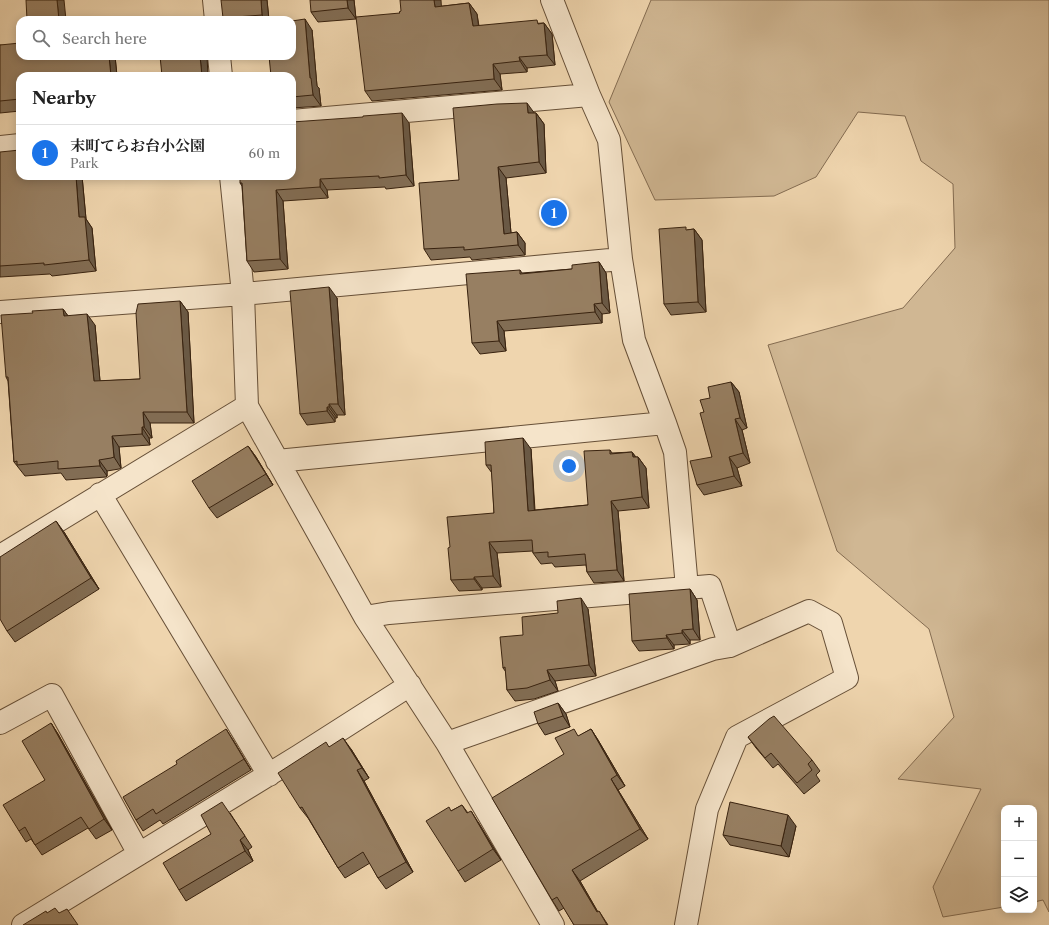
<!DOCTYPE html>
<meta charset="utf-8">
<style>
:root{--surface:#fff;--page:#f6f6f6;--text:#222;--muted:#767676;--line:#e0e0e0;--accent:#1a73e8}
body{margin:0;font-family:"Libre Caslon Text","Noto Serif JP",serif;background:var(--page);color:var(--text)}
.controls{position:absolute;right:12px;bottom:12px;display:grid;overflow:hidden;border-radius:8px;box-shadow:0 2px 10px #0003}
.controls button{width:36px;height:36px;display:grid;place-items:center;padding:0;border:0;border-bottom:1px solid var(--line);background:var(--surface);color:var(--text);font:20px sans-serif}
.you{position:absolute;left:569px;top:466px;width:14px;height:14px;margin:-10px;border:3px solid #fff;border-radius:50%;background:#1a73e8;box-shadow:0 0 0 6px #1a73e833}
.badge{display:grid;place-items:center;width:26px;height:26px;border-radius:50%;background:var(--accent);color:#fff;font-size:13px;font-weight:700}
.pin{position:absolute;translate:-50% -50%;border:2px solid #fff;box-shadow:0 1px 4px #0006}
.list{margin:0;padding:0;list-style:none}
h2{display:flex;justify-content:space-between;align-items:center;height:52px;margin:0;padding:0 16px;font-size:17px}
h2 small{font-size:13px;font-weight:400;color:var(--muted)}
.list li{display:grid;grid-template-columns:26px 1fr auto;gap:12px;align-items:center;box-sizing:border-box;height:56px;padding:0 16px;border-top:1px solid var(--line)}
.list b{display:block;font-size:15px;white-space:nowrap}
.list p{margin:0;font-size:13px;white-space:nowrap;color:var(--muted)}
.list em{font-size:13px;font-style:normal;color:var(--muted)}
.icon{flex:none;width:22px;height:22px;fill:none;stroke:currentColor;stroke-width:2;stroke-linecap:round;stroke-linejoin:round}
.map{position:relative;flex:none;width:1049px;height:925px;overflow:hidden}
.search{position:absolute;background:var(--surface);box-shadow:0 2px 10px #0003;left:16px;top:16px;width:280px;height:44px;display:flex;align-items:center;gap:10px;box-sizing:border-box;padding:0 14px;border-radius:12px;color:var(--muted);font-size:15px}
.panel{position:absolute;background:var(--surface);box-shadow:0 2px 10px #0003;left:16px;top:72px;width:280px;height:108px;border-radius:12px}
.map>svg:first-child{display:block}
.green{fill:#d0b793;stroke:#846c51}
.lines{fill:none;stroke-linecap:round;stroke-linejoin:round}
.minor-casing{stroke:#664f37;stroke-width:24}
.minor{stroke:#f5e4ca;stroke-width:22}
.wall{fill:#826d54;stroke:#38220f}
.shaded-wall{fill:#6a5945;stroke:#38220f}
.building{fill:#977f62;stroke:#38220f}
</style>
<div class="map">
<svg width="1049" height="925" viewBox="0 0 1049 925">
<rect width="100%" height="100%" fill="#efd5ae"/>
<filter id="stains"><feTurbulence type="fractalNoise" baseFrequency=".005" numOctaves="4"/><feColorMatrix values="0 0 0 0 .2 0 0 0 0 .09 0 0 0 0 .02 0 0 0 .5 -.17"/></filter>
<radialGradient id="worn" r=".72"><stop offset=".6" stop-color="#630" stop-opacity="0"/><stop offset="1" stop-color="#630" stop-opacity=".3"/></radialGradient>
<path class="green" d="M651,0H1049V912L1043,900L1034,902V808H1004V907L943,917L933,887L981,789L898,779L954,717L929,629L837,551L768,345L903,308L955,248L953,184L921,161L905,116L858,112L816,177L774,196L655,200L609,102Z"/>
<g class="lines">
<g class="minor-casing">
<path id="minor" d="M214,0L216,20
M219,56L221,76
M292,121L589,95
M0,147L20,145
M231,176L243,294L247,406L365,617L447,743L553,925
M0,312L243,294L621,259
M665,423L675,452L687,588
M277,461L665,423L634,340L621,259L609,140L589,95L552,0
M100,494L269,775
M0,556L247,406
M365,617L389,613L710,586L730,646L809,611L831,623L847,678L737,737L707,809L686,925
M0,723L52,695L139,854
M447,743L713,649L730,646
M23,925L299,756L410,685"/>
</g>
<use href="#minor" class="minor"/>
</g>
<path class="wall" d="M267,0L269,20H224L223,18Z
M354,0L356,19L318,22L311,12Z
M469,3L477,14L479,26L544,23L552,34L555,65L527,68V72L500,74L502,90L372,101L365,91L401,11Z
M312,30L317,86L319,88L321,106L292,108V76Z
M0,45L115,56L117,76H20V111L0,113Z
M534,113H536L544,124L546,173L506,178L511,233L517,232L525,243V255L472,260L470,257L431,260L424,249Z
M409,123L414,186L386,189L385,187L327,190L328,198L283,201L288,269L254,272L247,261L242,186L240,183Z
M0,152L20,176H82L86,219L92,228L96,271L52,276L50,274L0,277Z
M694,229L702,240L706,312L671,315L664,304L687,230Z
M599,262L606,273L610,313L602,314V323L504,331L506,351L480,354L472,343L520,270L522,273L572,269Z
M337,298L345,415H337V418H335V422L307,425L300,414Z
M180,301L188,312L194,423H150L152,438H149L150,445L119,447L121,468L119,469L107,471V476L106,477L66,480L61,473L25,476L14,462L8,381L6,377L63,309L68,316L95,325L100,381L140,379Z
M731,382L739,392L747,428L742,430L750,463L737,468L742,486L704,495L697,485L712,457L704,412L710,398Z
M248,446L256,457L273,485L217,518L209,508Z
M531,449L535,510L588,505L610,450L612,453L632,452L636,457H638L646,468L649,508L618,511L624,581L594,583L587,572L586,565L555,567L552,563L541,564L533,553V551L497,553L501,587L482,588V590L459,591L451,580L450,547L494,513L492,473L486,465Z
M64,532L99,589L15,642L7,631Z
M690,589L697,600L700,640H690V644L674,645V649L639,651L632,641Z
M588,609L596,676L555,681L558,691L534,699L515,701L507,690L506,672L503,668L523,635Z
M558,703L566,714L570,727L545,735L538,724Z
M51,723L58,734L112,830L96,839L88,828L42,855L31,839L26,842L19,831L45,780Z
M591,729L598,740L625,786L618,790L648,839L580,881L598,912L599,911L608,925H574L564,908L559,911L552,900L564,754L579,736Z
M748,737L812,760L820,771L816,775L820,781L804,794L778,764L773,768L756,748Z
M233,740L251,770L163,824L160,820L143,831L136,820Z
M329,747L351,749L369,778L364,781L413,872L386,889L378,878L370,863L345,878L338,868L308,818L300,808Z
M462,805L468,813L478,822L501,860L465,882L458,871L451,811Z
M230,813L252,847L248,850L253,861L186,901L179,890L211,834Z
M796,826L789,857L730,845L723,835Z"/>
<path class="shaded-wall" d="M57,0H64L66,20H59Z
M261,0H267L269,20H266L262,15Z
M347,0H354L356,19L348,8Z
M434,0H441L442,17L435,7Z
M469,3L477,14L480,37L473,26Z
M305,19L312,30L317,86L319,88L321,106L313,95L310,78Z
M544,23L552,34L555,65L547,55Z
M109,56H115L117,76H111Z
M200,56H207L208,76H202Z
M519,57L527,68V72L520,61Z
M493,64L500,74L502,90L494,79Z
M527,103L535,114L528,113Z
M402,113L409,123L414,186L406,175Z
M536,113L544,124L546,173L539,162Z
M498,167L506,178L512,244L504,234Z
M76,176H82L86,219L92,228L96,271L89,260L79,217Z
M320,179L327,190L328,198L320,187Z
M276,190L283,201L288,269L280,259Z
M694,229L702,240L706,312L698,302Z
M517,232L525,243V255L518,245Z
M599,262L606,273L610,313L602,303Z
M329,287L337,298L345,415L338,404Z
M180,301L188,312L194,423L187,412Z
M594,304L602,314V323L595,312Z
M63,309L71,320L64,316Z
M87,314L95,325L101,392L94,381Z
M497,321L504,331L506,351L499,341Z
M731,382L739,392L747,428L740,418Z
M329,404L337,415V418L329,407Z
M327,407L335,418V422L327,411Z
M143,412L150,423L152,438L144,427Z
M735,419L742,430L750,463L743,453Z
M142,427L149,438L150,445L142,434Z
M112,436L119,447L121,468L114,457Z
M523,438L531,449L535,521L528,511Z
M248,446L256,457L273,485L266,474Z
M632,452L638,461V457L646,468L649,508L642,497L633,457Z
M729,457L737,468L742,486L734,476Z
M99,460L107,471V476L100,466Z
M611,501L618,511L624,581L617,570Z
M56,521L64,532L99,589L91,578Z
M489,542L497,553L501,587L493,576Z
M474,577L482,588V590L474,579Z
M690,589L697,600L700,640L693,629Z
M581,598L588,609L596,676L589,665Z
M682,630L690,640V644L682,633Z
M666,635L674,645V649L667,638Z
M547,670L555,681L558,691L550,680Z
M558,703L566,714L570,727L563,716Z
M51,723L58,734L112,830L104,819Z
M226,729L233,740L251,770L244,759Z
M591,729L598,740L625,786L617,775Z
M343,738L351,749L369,778L362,768Z
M357,770L364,781L413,872L406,862Z
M611,779L618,790L648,839L640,829Z
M471,811L478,822L501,860L493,849Z
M788,815L796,826L789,857L781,846Z
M240,840L248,850L253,861L245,851Z
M572,870L580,881L604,923L597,912Z"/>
<path class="building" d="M26,0H57L59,20H27Z
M221,0H261L262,15L223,18Z
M310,0H347L348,8L311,12Z
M400,0H434L435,7L469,3L473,26L537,20L538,24L544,23L547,55L519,57L520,61L493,64L494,79L365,91L356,17L400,13L399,12L401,11Z
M305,19L310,78H311L313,95L292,97V76H271L269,56H292V21Z
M20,43V56H109L111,76H20V99L0,101V45Z
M160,56H200L202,76H162Z
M527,103L528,113H536L539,162L498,167L504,234L517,232L518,245L464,250V247L424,249L419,183L459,180L453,108L497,104Z
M402,113L406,175L379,178V176L320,179V187L276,190L280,259L247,261L242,183H240V176H292V122L363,117V116Z
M20,150V176H76L79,217H85L89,260L44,265V263L0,266V152Z
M686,227V230L694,229L698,302L664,304L659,229Z
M599,262L602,303L594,304L595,312L497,321L499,341L472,343L466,274L520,270V274L572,269V265Z
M329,287L338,404H329V407H327V411L300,414L290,291Z
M180,301L187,412H143L144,427H142V434L112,436L114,457L111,458L99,460L100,466H98L58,469V461L17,465V461L14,462L8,377H6L1,315L33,313L32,311L63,309L64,316L87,314L94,381L140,379L136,313L138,304Z
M731,382L740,418L735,419L743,453L729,457L734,476L697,485L690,461L712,457L700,413L704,412L700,400L710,398L708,387Z
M523,438L528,511L588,505L584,451L610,450V454L632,452L633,457H638L642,497L611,501L617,570L587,572L585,554L548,557V552L533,553L532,540L489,542L493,576L474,577V579L451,580L448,548L450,547L447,517L494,513L491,465H486L485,442Z
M248,446L266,474L209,508L192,481Z
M56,521L91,578L7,631L0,619V557Z
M690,589L693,629L682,630V633L666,635L667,638L632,641L629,594Z
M581,598L589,665L547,670L550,680L527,688L507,690L505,667L503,668L500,637L523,635L522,617L558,613L557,601Z
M558,703L563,716L538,724L534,712Z
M774,716L812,760L808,764L812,770L797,783L771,753L765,758L748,737L769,719Z
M51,723L104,819L89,829L81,817L35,845L25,827L19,831L3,805L45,780L22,741Z
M226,729L244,759L156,814L153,809L136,820L123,797L177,764L176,761Z
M574,729L578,736L591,729L617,775L611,779L640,829L572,870L597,912L599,911L607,925H574L557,897L552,900L492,798L564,754L555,738Z
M343,738L362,768L357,770L406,862L378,878L363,852L338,868L302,807L300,808L278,773L326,742L329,747Z
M222,802L245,836L240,840L245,851L179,890L163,863L211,834L201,815Z
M730,802L788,815L781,846L723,835Z
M462,805L467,813L471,811L493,849L458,871L426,821L449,807L451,811Z
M55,908L59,913L67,909L78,925H23L46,911L47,913Z"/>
<rect width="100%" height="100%" filter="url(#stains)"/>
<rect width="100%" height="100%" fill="url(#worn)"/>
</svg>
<div class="controls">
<button>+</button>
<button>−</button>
<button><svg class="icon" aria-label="layers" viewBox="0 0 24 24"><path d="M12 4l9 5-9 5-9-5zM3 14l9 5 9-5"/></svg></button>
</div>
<div class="you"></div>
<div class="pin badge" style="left:554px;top:213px">1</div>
<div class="search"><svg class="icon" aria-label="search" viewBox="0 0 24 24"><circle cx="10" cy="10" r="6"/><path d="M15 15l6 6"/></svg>Search here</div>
<section class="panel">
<h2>Nearby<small></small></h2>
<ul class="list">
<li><span class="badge">1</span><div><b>末町てらお台小公園</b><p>Park</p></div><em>60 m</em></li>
</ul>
</section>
</div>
